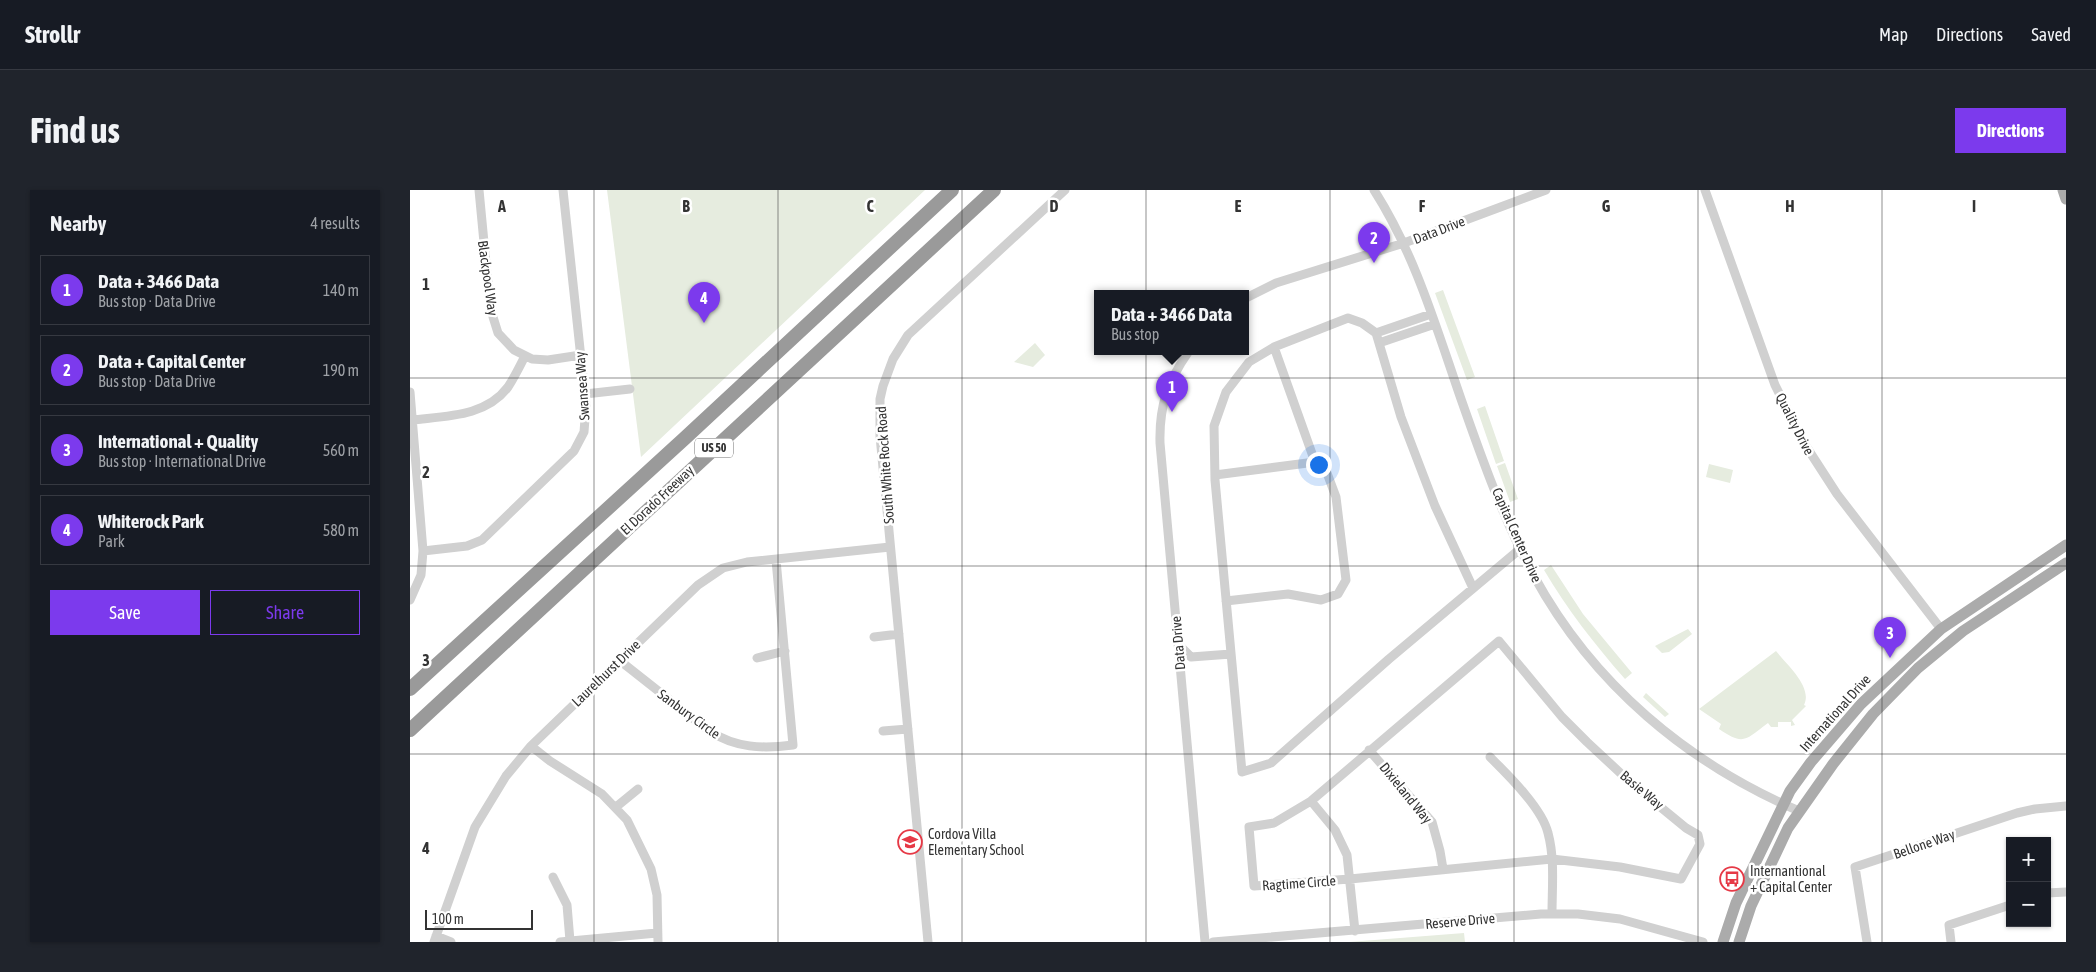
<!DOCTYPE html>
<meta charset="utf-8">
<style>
:root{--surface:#171b24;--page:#20242c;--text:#f1f3f6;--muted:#9ea1a6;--line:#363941;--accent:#7c3aed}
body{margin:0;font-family:"Asap Condensed",sans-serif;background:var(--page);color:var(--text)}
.controls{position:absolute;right:15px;bottom:15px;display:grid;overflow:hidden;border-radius:0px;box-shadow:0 1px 4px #0004}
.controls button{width:45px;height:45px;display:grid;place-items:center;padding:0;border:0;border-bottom:1px solid var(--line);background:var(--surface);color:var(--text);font:25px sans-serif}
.scale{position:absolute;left:15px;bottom:12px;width:108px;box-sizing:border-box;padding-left:5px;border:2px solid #333;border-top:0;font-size:14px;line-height:18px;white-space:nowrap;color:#333;-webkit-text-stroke:4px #fff;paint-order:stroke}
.you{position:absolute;left:908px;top:274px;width:18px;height:18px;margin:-12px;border:4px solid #fff;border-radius:50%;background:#1a73e8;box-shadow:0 0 0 8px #1a73e833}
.badge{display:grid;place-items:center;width:32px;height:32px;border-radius:50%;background:var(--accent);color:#fff;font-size:16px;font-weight:700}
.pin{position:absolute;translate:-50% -41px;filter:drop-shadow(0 1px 2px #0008)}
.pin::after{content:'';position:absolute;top:26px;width:18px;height:15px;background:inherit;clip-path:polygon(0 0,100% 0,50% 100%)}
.popup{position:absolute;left:684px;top:100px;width:155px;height:65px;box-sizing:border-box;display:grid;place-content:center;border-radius:0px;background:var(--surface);filter:drop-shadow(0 1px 4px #0005);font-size:16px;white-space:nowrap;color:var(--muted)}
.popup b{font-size:19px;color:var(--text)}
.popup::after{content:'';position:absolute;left:50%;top:100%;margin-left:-10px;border:10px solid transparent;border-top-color:var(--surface)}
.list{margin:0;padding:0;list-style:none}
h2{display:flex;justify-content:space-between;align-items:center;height:65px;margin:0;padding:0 20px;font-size:21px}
h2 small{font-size:16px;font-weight:400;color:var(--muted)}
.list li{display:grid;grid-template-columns:32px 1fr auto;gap:15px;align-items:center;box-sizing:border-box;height:70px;margin:0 10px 10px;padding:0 10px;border:1px solid var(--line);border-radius:0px}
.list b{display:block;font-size:19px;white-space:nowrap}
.list p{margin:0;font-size:16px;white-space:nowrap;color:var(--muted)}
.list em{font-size:16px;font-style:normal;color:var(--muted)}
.actions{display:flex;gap:10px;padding:15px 20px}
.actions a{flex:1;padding:11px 0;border:1px solid var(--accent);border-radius:0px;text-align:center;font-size:18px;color:var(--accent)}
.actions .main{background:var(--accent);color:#fff}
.map{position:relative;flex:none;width:1656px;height:752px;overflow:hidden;border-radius:0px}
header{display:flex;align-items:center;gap:30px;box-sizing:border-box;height:70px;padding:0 25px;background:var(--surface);border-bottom:1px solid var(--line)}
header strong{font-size:24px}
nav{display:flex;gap:28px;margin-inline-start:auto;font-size:18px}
.intro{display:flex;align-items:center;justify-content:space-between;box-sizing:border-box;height:120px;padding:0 30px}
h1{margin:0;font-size:35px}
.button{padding:12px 22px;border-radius:0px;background:var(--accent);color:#fff;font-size:18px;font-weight:700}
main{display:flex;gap:30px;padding:0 30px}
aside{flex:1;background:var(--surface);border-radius:0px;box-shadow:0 1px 4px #0004}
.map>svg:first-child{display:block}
.green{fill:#e6ecdf}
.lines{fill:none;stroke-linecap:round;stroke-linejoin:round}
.minor{stroke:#d0d0d0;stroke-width:9}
.major{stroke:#ababab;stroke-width:11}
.highway{stroke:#9a9a9a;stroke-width:14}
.grid{fill:none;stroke:#333;stroke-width:1;stroke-opacity:0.55}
.labels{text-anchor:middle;stroke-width:5;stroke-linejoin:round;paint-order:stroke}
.shield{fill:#fff;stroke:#707070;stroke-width:1}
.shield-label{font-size:12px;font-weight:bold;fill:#333}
.street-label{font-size:14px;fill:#333;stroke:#fff}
.poi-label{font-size:14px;fill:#333;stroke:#fff;text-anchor:start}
.grid-label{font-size:16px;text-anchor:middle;font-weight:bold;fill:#333;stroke:#fff;stroke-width:5;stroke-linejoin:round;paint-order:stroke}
</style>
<header>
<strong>Strollr</strong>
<nav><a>Map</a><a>Directions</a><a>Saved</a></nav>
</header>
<div class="intro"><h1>Find us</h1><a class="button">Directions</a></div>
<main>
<aside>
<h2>Nearby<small>4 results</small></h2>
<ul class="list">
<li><span class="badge">1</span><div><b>Data + 3466 Data</b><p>Bus stop · Data Drive</p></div><em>140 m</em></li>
<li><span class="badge">2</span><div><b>Data + Capital Center</b><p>Bus stop · Data Drive</p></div><em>190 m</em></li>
<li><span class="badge">3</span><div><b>International + Quality</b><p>Bus stop · International Drive</p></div><em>560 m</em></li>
<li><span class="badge">4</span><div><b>Whiterock Park</b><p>Park</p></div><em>580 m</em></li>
</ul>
<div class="actions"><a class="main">Save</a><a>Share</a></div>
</aside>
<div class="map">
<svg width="1656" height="752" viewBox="0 0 1656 752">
<rect width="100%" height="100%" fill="#fff"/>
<path class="green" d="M197,0H515L231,267Z
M1033,100L1065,187L1057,190L1025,103Z
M625,153L635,165L623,177L604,172Z
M1075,216L1094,271L1086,274L1067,219Z
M1095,273L1108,309L1100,312L1087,276Z
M1299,274L1323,280L1320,293L1296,287Z
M1141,375L1173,424L1222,483L1215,489C1185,455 1157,419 1134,380Z
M1278,439L1282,444L1259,462L1252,463L1245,456Z
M1366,461C1377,475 1403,497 1394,515L1396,516L1382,530L1385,535L1381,536V532H1368V537H1361L1358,533C1335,550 1334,556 1309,539L1311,534L1289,519Z
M1236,503L1259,524L1255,527L1233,507Z
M1054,743L1055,752H939Z"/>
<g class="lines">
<path class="minor" d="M69,0L77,84L83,127L88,143L104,160L122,169L138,170L171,165
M964,0C1005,64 1026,137 1051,209C1072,269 1094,331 1124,386C1183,494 1277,573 1389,621
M1295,0L1365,195L1394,253L1427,304L1531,439
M836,108L866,93L994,53L1136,0
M966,143L1021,124
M969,153L1025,134
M779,161C758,191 749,215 750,253L795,752
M0,202L13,361L11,385L0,410
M175,204L220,199
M2,230C35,226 76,227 98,197C104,188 110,176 115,166
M805,285L905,272L864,157
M13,361L57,356L72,350L164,261L174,242L176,215L153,0
M1063,398L1025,316L991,227L966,143L952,133L938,128L864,157L839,172L816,202L804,236L805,290L832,582L861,573L979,469L1110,359
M816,411L878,404L911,410L928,404L936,390L926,307L917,283L905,272
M464,447L489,444
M1089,451L1152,527L1177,552L1220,592L1276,638L1288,645L1290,654L1271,689L1210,677L1142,669L940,689L844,696L839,637L864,633L901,611Z
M769,455L781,467L821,464
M347,468L375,461
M209,470L299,541C326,558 352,559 383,555L366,370
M473,541L498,539
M121,556L140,571L192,604L217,630L241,679L247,705L248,752
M959,560L1022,632L1030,661L1033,679
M1080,567C1098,585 1132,618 1138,643C1145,669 1142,697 1142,724
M901,611L925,640L937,665L945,741
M206,617L228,599
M143,687L157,715L160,751
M1637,703L1656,702
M26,746L41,752
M24,752L65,637L96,586L121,556L288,395L313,378L337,372L480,357
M150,752L247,743
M518,752L470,246V209L473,196L483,169L498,145L655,0
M803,752L1131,724H1168L1210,729L1293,752
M1457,752L1445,677L1607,623L1625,619L1656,616
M1541,752L1539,735L1600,715"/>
<path class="major" d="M1653,0L1656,9
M1313,752L1326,713L1380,601L1401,572L1451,514L1531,439L1656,355
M1329,752L1341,716L1378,638L1423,574L1463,524L1508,478L1553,441L1656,373"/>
<path class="highway" d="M0,499L275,248L542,0
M0,540L584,0"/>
</g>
<path class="grid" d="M184,0V752M368,0V752M552,0V752M736,0V752M920,0V752M1104,0V752M1288,0V752M1472,0V752M0,188H1656M0,376H1656M0,564H1656"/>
<defs>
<g id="school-ring" transform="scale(1.25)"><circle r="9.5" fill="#fff" stroke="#e63946" stroke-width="1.5"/><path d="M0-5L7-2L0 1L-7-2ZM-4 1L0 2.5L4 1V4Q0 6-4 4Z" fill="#e63946"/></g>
<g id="bus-ring" transform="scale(1.25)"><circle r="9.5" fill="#fff" stroke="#e63946" stroke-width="1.5"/><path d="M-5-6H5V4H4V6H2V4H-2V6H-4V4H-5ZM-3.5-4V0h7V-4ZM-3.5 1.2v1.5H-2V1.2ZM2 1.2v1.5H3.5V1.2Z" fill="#e63946"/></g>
</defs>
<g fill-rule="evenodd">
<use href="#school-ring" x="500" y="652"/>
<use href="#bus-ring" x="1322" y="689"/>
</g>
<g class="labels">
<rect class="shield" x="285" y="248.5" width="38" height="19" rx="4"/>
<g class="shield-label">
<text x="304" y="262">US 50</text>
</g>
<g class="street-label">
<text transform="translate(1029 40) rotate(-21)" y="5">Data Drive</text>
<text transform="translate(78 88) rotate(82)" y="5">Blackpool Way</text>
<text transform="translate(172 196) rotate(-94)" y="5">Swansea Way</text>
<text transform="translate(1385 234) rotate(63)" y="5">Quality Drive</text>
<text transform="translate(475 275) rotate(-94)" y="5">South White Rock Road</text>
<text transform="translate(247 310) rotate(-43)" y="5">El Dorado Freeway</text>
<text transform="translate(1107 345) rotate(66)" y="5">Capital Center Drive</text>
<text transform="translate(768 453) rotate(-95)" y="5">Data Drive</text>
<text transform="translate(196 483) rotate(-44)" y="5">Laurelhurst Drive</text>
<text transform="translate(1425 523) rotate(-48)" y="5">International Drive</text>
<text transform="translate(279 524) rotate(36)" y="5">Sanbury Circle</text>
<text transform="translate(1232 600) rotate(40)" y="5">Basie Way</text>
<text transform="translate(996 603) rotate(51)" y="5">Dixieland Way</text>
<text transform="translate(1514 654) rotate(-19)" y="5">Bellone Way</text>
<text transform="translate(889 693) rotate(-4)" y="5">Ragtime Circle</text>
<text transform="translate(1050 731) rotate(-5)" y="5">Reserve Drive</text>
</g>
<g class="poi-label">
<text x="518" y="649">Cordova Villa<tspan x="518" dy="16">Elementary School</tspan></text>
<text x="1340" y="686">Internantional<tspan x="1340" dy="16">+ Capital Center</tspan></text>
</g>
</g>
<g class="grid-label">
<text x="92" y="22">A</text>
<text x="276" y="22">B</text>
<text x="460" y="22">C</text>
<text x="644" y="22">D</text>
<text x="828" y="22">E</text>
<text x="1012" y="22">F</text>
<text x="1196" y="22">G</text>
<text x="1380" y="22">H</text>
<text x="1564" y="22">I</text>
<text x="16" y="100">1</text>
<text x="16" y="288">2</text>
<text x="16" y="476">3</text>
<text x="16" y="664">4</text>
</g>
</svg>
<div class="controls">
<button>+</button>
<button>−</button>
</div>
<div class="scale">100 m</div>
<div class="you"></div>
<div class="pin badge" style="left:762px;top:222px">1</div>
<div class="popup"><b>Data + 3466 Data</b>Bus stop</div>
<div class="pin badge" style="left:964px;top:73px">2</div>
<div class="pin badge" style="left:1480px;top:468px">3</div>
<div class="pin badge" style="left:294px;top:133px">4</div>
</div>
</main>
